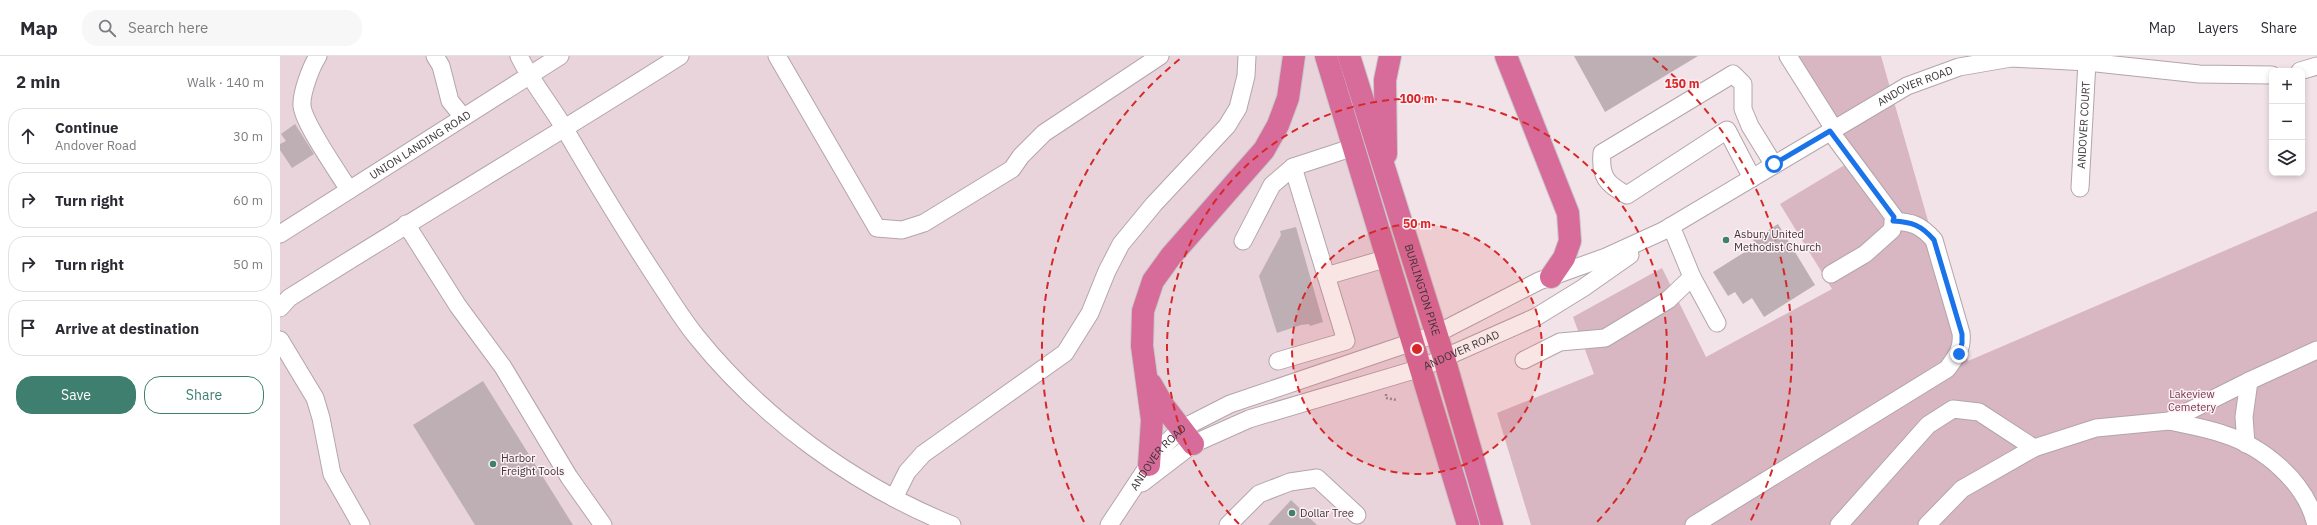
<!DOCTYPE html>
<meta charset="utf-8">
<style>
:root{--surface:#fff;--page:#f7f7f7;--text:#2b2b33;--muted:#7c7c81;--line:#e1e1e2;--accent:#3e7f6f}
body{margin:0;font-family:"IBM Plex Sans",sans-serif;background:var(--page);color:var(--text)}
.controls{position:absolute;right:12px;top:12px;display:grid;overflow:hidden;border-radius:8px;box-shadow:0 2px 6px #0003}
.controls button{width:36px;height:36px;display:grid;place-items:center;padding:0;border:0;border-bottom:1px solid var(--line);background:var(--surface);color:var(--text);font:20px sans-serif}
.stop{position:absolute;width:12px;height:12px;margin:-9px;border:3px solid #1a73e8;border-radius:50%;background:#fff}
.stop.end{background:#1a73e8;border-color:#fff;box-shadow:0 1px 4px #0008}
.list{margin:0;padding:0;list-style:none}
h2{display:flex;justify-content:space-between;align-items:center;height:52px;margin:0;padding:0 16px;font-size:17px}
h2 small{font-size:13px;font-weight:400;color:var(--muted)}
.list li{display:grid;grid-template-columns:26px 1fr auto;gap:12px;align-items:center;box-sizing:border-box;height:56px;margin:0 8px 8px;padding:0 8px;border:1px solid var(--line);border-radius:16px}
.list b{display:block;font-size:15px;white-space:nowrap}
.list p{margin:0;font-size:13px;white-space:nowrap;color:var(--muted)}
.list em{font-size:13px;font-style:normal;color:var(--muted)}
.actions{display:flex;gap:8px;padding:12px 16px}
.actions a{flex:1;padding:9px 0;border:1px solid var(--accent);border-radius:16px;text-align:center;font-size:14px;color:var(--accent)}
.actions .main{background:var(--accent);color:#fff}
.icon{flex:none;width:22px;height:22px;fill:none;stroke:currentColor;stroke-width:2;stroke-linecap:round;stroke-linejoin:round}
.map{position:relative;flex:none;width:2037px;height:469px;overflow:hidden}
header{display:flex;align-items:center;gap:24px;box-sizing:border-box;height:56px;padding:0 20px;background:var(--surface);border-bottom:1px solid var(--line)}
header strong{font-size:19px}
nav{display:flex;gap:22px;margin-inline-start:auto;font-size:14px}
.search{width:280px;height:36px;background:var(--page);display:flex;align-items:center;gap:10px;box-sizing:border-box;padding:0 14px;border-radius:16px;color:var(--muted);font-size:15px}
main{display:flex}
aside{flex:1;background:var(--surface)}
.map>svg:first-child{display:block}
.built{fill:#ead4dc}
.green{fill:#d8b6c2}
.building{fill:#bdafb4}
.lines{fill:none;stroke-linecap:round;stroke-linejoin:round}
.minor-casing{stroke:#b3a5aa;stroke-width:19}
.highway-casing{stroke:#c8c7c7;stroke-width:24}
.path{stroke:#998e92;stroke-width:2.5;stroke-dasharray:2 2;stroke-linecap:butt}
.minor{stroke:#fff;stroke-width:17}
.highway{stroke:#d76b99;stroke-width:22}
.route{stroke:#1a73e8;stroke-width:5}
.ring{fill:none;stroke:#d62828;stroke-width:2;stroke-dasharray:7 5}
.poi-dot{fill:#3e7f6f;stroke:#fff0f5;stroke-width:1.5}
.labels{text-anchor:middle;stroke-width:3;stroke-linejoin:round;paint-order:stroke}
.street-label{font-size:11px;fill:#3c3638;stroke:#fff0f5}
.poi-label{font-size:11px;fill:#3c3638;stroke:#fff0f5;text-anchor:start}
.park-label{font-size:11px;fill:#6f374e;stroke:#fff0f5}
.centre{fill:#d62828;stroke:#fff0f5;stroke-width:2}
.ring-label{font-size:12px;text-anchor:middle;font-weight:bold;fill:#d62828;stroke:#fff0f5;stroke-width:3;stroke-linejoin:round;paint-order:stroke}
</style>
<header>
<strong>Map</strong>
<div class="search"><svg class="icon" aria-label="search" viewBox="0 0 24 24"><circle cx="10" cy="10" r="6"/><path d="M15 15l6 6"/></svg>Search here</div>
<nav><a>Map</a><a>Layers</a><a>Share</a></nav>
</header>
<main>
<aside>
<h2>2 min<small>Walk · 140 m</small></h2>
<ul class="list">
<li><svg class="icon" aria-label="ahead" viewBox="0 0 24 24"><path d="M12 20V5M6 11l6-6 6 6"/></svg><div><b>Continue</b><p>Andover Road</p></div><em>30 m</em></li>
<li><svg class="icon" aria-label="right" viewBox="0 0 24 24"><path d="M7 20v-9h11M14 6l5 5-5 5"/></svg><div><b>Turn right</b></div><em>60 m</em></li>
<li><svg class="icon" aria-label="right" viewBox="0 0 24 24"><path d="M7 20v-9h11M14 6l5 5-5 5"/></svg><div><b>Turn right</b></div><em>50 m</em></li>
<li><svg class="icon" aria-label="arrive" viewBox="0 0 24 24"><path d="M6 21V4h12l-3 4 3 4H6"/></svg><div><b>Arrive at destination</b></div></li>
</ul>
<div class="actions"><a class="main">Save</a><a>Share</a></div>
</aside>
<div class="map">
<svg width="2037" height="469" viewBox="0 0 2037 469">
<rect width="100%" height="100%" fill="#f2e3e8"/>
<path class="built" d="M0,0H1046L1188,469H0Z"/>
<path class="green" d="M1511,0H1601L1688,305L2037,155V469H1251L1217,357L1314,318L1293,261L1382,212L1426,301L1552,233L1500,148L1568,107Z"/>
<path class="building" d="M1294,0H1418L1325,56Z
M15,68L34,98L12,112L0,94V88L6,85L1,78Z
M1498,168L1535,229L1484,261L1472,242L1463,248L1455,236L1448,240L1433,216L1476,189L1473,184Z
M1016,171L1043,266L1030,270L1029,268L1021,269L997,277L979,220L1001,179L1000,175Z
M203,325L293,469H195L133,369Z
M1011,444L1037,469H988Z"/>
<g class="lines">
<g class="minor-casing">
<g id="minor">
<path d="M38,0C31,11 21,37 22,50C24,68 58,116 69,134"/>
<path d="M155,0L161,10L170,45L183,61"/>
<path d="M239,0C252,27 271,49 286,75C314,123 343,171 373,217C387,238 400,260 416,280C482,362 573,429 672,469"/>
<path d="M497,0L597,172L622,174L644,167L732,113L741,100L764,77L880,0"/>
<path d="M1508,0L1554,73"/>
<path d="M2020,15L2037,10"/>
<path d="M1550,75L1614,161L1612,174L1585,198L1551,218"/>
<path d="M1013,111L1074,91"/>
<path d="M1472,122L1447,74L1347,139C1326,128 1320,120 1322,97L1453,18L1463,28V53L1470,70L1494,109"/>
<path id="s1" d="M1800,132L1807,6"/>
<path d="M126,168L178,250L223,311L289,421L323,469"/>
<path d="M1391,170L1412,221L1437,267"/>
<path id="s2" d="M0,178L280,0"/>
<path d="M963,185L992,129L1013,111L1066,285L998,305"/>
<path d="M1046,220L1108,202"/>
<path d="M0,252L9,242C139,160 271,82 400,0"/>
<path d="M0,284L35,342L41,362L52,418L81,469"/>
<path d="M1244,304L1280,286L1325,282L1388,244L1412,221"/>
<path d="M1889,365C1907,369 1926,372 1943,378C1984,391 2026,426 2036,469"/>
<path d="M1966,388L1964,361L1969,325"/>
<path id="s3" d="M862,427L913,388L969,363L1141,312L1256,261L1303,232L1350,199"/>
<path d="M614,442L627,416L643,398L785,297L810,257L827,215L841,188L874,148L947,70L958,52L966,20L967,0"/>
<path id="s4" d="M829,469L878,395L901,373L950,348L1156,278L1259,225L1326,201L1383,175L1627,30L1679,11L1731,2L1807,6L1919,18L1992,19"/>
<path d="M948,469L979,438L1010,426L1037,422L1077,459"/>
<path d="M1414,469L1667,313C1676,301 1683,293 1681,277L1654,184C1641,169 1632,166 1613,165"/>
<path d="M1559,469L1648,369L1673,353L1699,356L1754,392"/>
<path d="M1647,469L1682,433L1754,392L1816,372L1889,365L1969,325L2037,294"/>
</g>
</g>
<g class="highway-casing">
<g id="highway">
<path d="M1046,0L1188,469"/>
<path id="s5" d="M1069,0L1164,302L1212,469"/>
<path d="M1226,0L1288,157L1290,185L1284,202L1271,221"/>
<path d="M1106,98L1105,24L1110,0"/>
<path d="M871,328L883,349L913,388"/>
<path d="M869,409L872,364L862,290L863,255L873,225L891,200L984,94L998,69L1008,42L1014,0"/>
</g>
</g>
<path class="path" d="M1106,338V342L1117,344"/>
<use href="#minor" class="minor"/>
<use href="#highway" class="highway"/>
</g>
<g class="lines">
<path class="route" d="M1494,108L1550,75L1614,161L1613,165C1632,166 1641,169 1654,184L1682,278V287L1679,298"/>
</g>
<circle cx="1137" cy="293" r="125" fill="#d62828" fill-opacity=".12"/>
<g class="ring">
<circle cx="1137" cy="293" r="125"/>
<path d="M959 468A250 250 0 1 1 1315 468"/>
<path d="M804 466A375 375 0 0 1 901 2M1373 2A375 375 0 0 1 1470 466"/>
</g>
<g class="poi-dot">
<circle cx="1446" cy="184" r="4"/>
<circle cx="213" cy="408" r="4"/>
<circle cx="1012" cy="457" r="4"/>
</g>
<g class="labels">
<g class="street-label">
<text dy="4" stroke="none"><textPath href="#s4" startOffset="934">ANDOVER ROAD</textPath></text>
<text dy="4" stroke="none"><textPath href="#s1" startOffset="63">ANDOVER COURT</textPath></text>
<text dy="4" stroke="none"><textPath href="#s2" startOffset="166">UNION LANDING ROAD</textPath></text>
<text dy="4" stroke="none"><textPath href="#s5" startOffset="245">BURLINGTON PIKE</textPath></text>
<text dy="4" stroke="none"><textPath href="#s3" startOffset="349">ANDOVER ROAD</textPath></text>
<text dy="4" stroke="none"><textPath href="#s4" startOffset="84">ANDOVER ROAD</textPath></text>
</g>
<g class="poi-label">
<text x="1454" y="182">Asbury United<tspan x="1454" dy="13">Methodist Church</tspan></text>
<text x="221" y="406">Harbor<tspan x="221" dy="13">Freight Tools</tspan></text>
<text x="1020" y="461">Dollar Tree</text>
</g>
<g class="park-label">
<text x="1912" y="342">Lakeview<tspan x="1912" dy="13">Cemetery</tspan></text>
</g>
</g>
<circle cx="1137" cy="293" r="6" class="centre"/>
<g class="ring-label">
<text x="1402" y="32">150 m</text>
<text x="1137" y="47">100 m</text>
<text x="1137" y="172">50 m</text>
</g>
</svg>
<div class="controls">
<button>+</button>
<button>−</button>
<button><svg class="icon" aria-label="layers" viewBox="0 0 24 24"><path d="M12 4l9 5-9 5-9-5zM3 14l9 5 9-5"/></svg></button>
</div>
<div class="stop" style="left:1494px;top:108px"></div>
<div class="stop end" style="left:1679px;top:298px"></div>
</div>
</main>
